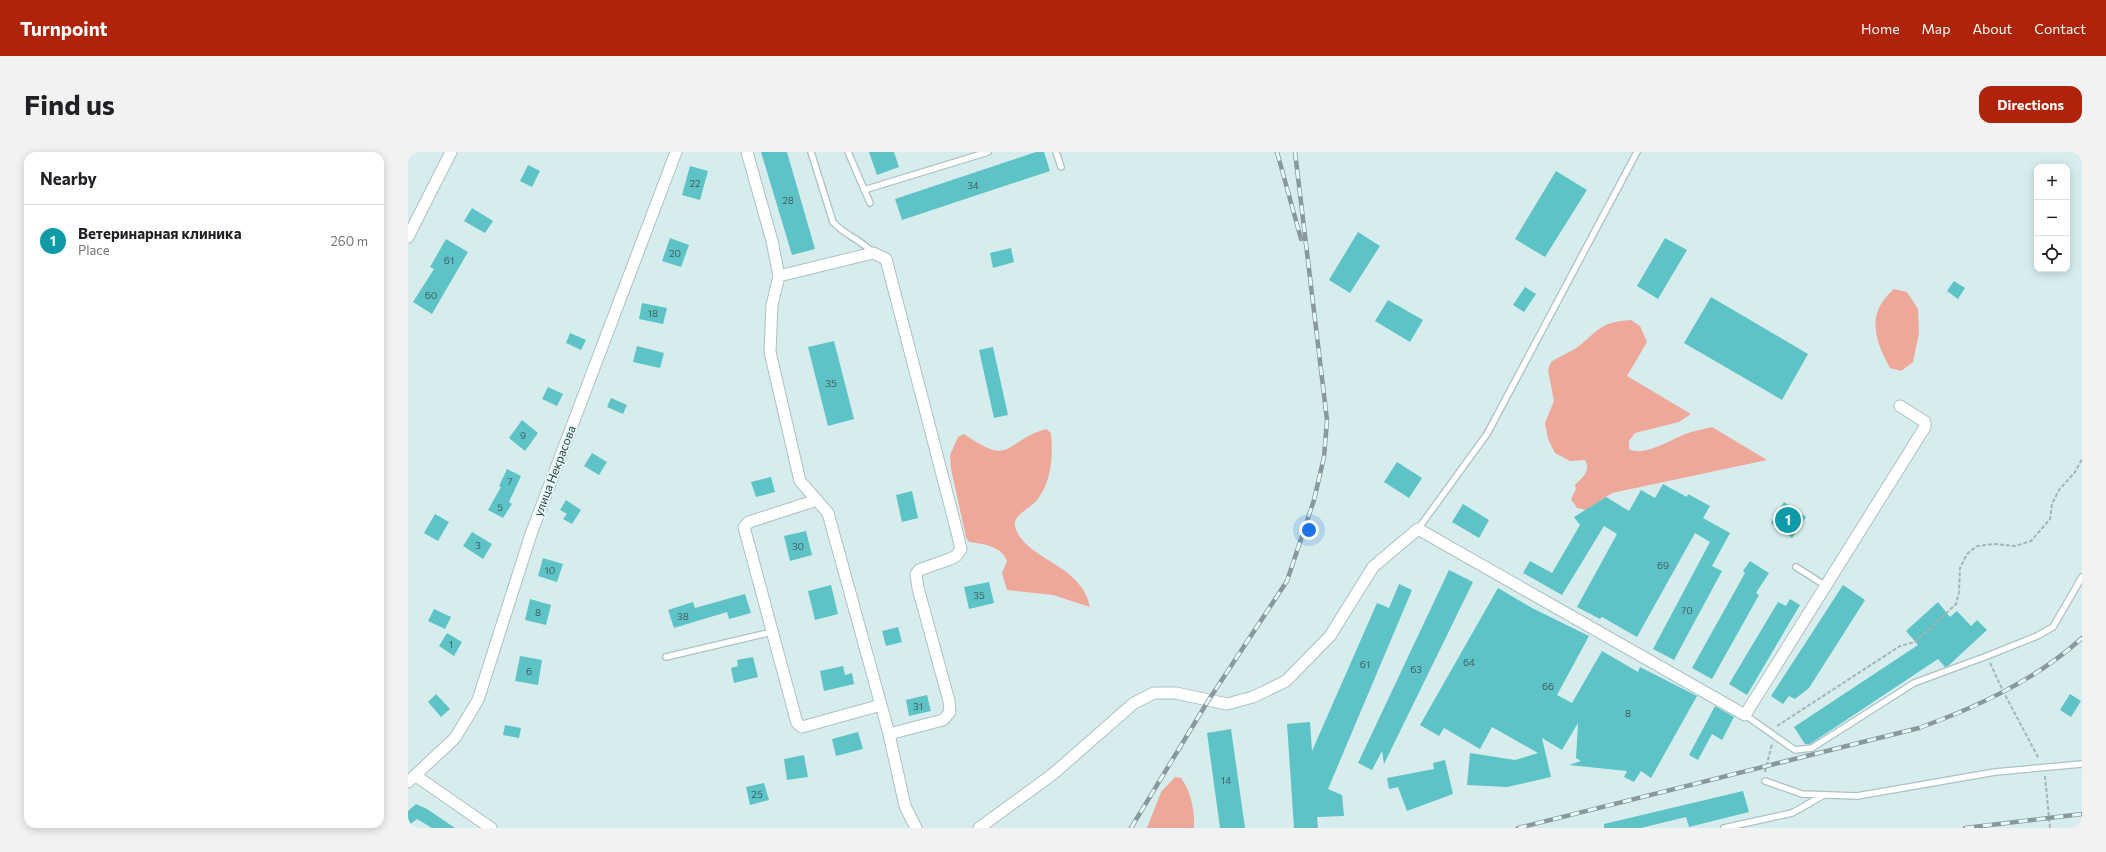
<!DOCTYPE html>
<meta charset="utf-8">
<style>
:root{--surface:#fff;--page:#f2f2f2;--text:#202124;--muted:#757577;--line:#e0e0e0;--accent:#b0230b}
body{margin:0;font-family:Commissioner,sans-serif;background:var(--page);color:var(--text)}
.controls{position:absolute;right:12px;top:12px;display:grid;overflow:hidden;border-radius:8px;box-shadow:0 2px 10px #0003}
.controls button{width:36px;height:36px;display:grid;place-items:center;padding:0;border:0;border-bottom:1px solid var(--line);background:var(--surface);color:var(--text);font:20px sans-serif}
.you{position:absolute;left:901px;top:378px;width:14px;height:14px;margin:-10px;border:3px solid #fff;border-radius:50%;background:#1a73e8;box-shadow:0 0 0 6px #1a73e833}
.badge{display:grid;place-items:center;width:26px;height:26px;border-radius:50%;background:var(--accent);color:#fff;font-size:13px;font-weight:700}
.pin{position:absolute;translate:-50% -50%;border:2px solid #fff;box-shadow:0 1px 4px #0006}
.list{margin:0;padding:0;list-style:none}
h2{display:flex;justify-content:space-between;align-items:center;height:52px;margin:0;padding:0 16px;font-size:17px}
h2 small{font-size:13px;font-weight:400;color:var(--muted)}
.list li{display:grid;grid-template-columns:26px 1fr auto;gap:12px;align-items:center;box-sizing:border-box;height:72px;padding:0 16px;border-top:1px solid var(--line)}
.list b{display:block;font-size:15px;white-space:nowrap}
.list p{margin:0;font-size:13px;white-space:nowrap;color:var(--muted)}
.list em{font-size:13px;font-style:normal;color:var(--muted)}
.icon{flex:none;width:22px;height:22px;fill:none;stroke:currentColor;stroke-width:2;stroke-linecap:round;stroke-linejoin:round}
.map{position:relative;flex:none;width:1674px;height:676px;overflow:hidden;border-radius:12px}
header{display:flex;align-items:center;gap:24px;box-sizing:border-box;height:56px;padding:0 20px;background:var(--accent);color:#fff}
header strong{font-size:19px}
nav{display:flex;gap:22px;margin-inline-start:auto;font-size:14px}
.intro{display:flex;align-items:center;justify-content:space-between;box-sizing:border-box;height:96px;padding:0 24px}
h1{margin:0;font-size:28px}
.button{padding:10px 18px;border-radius:12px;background:var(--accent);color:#fff;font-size:14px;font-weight:700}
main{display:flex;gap:24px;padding:0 24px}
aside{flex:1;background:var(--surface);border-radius:12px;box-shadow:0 2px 10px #0003}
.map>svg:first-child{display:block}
.green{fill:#eda89a}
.building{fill:#5dc3c6}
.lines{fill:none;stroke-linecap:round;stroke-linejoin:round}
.lane-casing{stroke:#acc1c1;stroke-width:8}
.street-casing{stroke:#acc1c1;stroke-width:13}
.path{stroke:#a3b4b4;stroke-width:2;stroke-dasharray:4 2;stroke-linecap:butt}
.lane{stroke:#fff;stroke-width:5.5}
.street{stroke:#fff;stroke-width:11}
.rail-casing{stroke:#899898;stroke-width:4.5}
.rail{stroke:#e5fafb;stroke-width:3;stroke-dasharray:9;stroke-linecap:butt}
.labels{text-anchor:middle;stroke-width:4;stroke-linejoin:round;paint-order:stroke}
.number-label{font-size:10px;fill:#405f60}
.street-label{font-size:12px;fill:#363e3e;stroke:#e5fafb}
</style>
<header>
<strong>Turnpoint</strong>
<nav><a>Home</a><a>Map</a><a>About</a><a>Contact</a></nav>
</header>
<div class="intro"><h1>Find us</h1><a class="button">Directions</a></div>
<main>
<aside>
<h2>Nearby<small></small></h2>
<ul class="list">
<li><span class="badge" style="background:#0f9aa8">1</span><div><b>Ветеринарная клиника</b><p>Place</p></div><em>260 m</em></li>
</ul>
</aside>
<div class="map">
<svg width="1674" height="676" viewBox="0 0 1674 676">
<rect width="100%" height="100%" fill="#d7eded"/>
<path class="green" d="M1486,137L1499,140L1510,157L1511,181L1505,210L1493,219L1482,216C1466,187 1458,161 1486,137Z
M1223,168L1232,174L1239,190L1219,224L1283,262L1271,270L1227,281L1221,289V297C1237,306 1266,285 1283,280C1290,278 1297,277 1304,275L1359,308L1204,341L1178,358L1169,356L1163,347L1168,337L1167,333C1175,325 1183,319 1177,308L1162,309L1147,301L1140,287L1137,271L1146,249L1140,218L1143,210C1152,204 1163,200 1171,194C1192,177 1193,170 1223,168Z
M638,277L643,281C645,304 644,329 629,348C623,356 604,363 607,375C617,408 674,412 682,455L645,443L599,438L594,421L599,409C593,394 576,392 561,390L558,385L543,317L542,303L550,285L556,282C605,316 594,290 638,277Z
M767,625L773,626C783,639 787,660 786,676H739L753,640Z"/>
<path class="building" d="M353,0H379L407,97L384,103Z
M461,0H486L491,15L469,23Z
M628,0H636L642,19L494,68L487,47Z
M120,13L132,19L124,35L112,29Z
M282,14L300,19L292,48L274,43Z
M1148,19L1179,38L1137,105L1107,87Z
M64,56L85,69L77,81L56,69Z
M950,80L972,94L942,141L921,128Z
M262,86L281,93L273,115L254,109Z
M1257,86L1279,98L1250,147L1229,134Z
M38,87L60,100L24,162L5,150L26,117L22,115Z
M603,96L606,110L585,116L582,101Z
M1546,129L1557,136L1550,147L1539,139Z
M1117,135L1128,142L1116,160L1105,153Z
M1303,145L1400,202L1374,248L1276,191Z
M980,148L1015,168L1002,190L967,169Z
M234,151L259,156L255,172L231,167Z
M162,181L178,188L173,198L158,191Z
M426,189L446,267L420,274L400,195Z
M229,194L256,201L252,216L225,210Z
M585,195L600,263L586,266L571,198Z
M140,235L155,242L149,254L134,247Z
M203,246L219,253L215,262L199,255Z
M114,268L130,281L117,299L101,286Z
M184,301L199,310L191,323L176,314Z
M989,310L1014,326L1001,346L976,330Z
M99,317L113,324L101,350L104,352L95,366L80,358L93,335L91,334Z
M363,325L367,340L348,345L343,330Z
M1255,332L1279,345L1280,342L1302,354L1295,366L1322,381L1304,414L1314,419L1266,508L1245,497L1302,390L1287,381L1229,485L1194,465L1192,467L1169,455L1209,382L1196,374L1154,443L1115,421L1122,409L1144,421L1172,373L1166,365L1198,345L1221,359L1233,338L1247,346Z
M504,339L510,366L494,370L488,343Z
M158,348L173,358L164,372L155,367L159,362L152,358Z
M1376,350L1398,365L1384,386L1363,371Z
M1055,352L1081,368L1071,386L1044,370Z
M27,362L41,370L30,389L16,381Z
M398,379L404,403L382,409L376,384Z
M64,380L84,392L75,407L55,394Z
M135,406L155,412L149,430L130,424Z
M1342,409L1361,421L1348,441L1351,443L1304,527L1284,516L1337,421L1335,419Z
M1041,418L1065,430L976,612L974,599L964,618L950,611Z
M581,430L586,451L561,457L556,435Z
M991,432L1004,438L920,637L934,643L936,664L909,665L910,676H886L879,572L902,570L904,599L969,451L981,456Z
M423,433L430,462L407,468L400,439Z
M1435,433L1457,448L1401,536L1387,547L1381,544L1375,552L1363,544Z
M1090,436L1124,456L1181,484L1149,543L1164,551L1194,499L1230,520L1232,515L1289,544L1243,626L1233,619L1226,630L1216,625L1219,619L1161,613L1173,609L1168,606L1170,571L1154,598L1134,586L1143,625L1099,635L1059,633L1062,601L1107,608L1130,601L1084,575L1072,597L1036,576L1031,584L1012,573Z
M337,442L343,461L321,467L319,460L266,476L260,458L285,450L287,456Z
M122,447L143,453L138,473L117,468Z
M1382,447L1392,453L1339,543L1321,532L1370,450L1378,454Z
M1530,450L1542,465L1549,459L1563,474L1569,468L1579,478L1540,514L1537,515L1530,507L1402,592H1397L1386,575L1510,493L1498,479Z
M26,457L43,465L37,477L20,469Z
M490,475L494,490L478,494L474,479Z
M39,481L54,490L46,504L31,494Z
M112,504L134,508L130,533L107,529Z
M345,505L350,525L326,531L323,516L330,514L329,508Z
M435,514L437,523L444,521L446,532L416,539L412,519Z
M28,542L42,557L33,565L20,550Z
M1662,542L1673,549L1663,565L1652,558Z
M519,543L523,559L501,564L498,548Z
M1307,554L1326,565L1314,588L1304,582L1290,608L1281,603Z
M97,573L113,576L111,586L95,583Z
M823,577L837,676H812L799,581Z
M450,580L455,597L428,604L424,587Z
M396,603L400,625L379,628L376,607Z
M1037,608L1045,642L999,659L990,635L981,637L979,626L1026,617L1025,611Z
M356,631L361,648L342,653L338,635Z
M1335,639L1341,660L1281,675L1278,665L1233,676H1196V672Z
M8,652L19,657L47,676H24L9,667L0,674V659Z"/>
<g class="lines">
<g class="lane-casing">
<path id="lane" d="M403,0L425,70C436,83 454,88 465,101
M440,0L462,51
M648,0L653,15
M456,38L580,0
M1010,377L1079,282L1229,0
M1388,415L1418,434
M258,505L364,480
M1337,563L1387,598L1404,596L1506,531L1579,504L1629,484L1645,475L1674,425
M1357,629L1394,642L1449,644L1587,620L1674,612
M1316,676L1384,661L1416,643"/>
</g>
<g class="street-casing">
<path id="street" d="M339,0L364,89L371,124L364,153L362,200L392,329L420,361L481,582L497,654L508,676
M0,85L43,0
M371,124L465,101L478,107L549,380L553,397L548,404L542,407L511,418L508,422L510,436L541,549L542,560L535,568L481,582
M409,348L341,370L336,375L389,571L394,575L473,553
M8,624L83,676
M0,630L47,586L70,548L123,382L268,0
M571,676L645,622L726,551L746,541H768L819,552L845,545L878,529L922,484L965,415L1010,377L1337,563L1517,275V270L1492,254"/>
</g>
<path class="path" d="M1582,511L1595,539L1631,607
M1369,574L1492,494L1507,490L1548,452L1551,440L1552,416L1559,402L1569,394L1587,392L1607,394L1623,389L1642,367L1644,352L1651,338L1667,320L1674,307
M1357,620L1364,592
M1637,624L1642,676"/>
<use href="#lane" class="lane"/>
<use href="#street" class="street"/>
<g class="rail-casing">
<path id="rail" d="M869,0L893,87
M723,676L800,549L879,429L906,348L916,305L919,268L887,0
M1110,676L1511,576C1569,555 1628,528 1674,486
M1557,676L1674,662"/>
</g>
<use href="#rail" class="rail"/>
</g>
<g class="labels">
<g class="number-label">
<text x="287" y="35">22</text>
<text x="565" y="37">34</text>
<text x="380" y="52">28</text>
<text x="267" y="105">20</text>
<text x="41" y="112">61</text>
<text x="23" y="147">60</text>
<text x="245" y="165">18</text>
<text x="423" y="235">35</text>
<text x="115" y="287">9</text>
<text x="102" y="333">7</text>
<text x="92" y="359">5</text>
<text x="70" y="397">3</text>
<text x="390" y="398">30</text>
<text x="1255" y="417">69</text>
<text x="142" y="422">10</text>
<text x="571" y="447">35</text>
<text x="1279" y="462">70</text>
<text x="130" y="464">8</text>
<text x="275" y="468">38</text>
<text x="43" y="496">1</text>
<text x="1061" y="514">64</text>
<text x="957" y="516">61</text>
<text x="1008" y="521">63</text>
<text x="121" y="523">6</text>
<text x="1140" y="538">66</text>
<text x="510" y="558">31</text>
<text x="1220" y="565">8</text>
<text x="818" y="632">14</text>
<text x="349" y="646">25</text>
</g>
<g class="street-label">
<text transform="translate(147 319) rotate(-69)" y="4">улица Некрасова</text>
</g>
</g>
</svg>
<div class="controls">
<button>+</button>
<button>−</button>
<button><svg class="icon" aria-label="locate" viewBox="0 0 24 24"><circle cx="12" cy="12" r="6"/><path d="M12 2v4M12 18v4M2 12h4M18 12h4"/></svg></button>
</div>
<div class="you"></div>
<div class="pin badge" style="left:1380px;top:368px;background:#0f9aa8">1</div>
</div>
</main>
